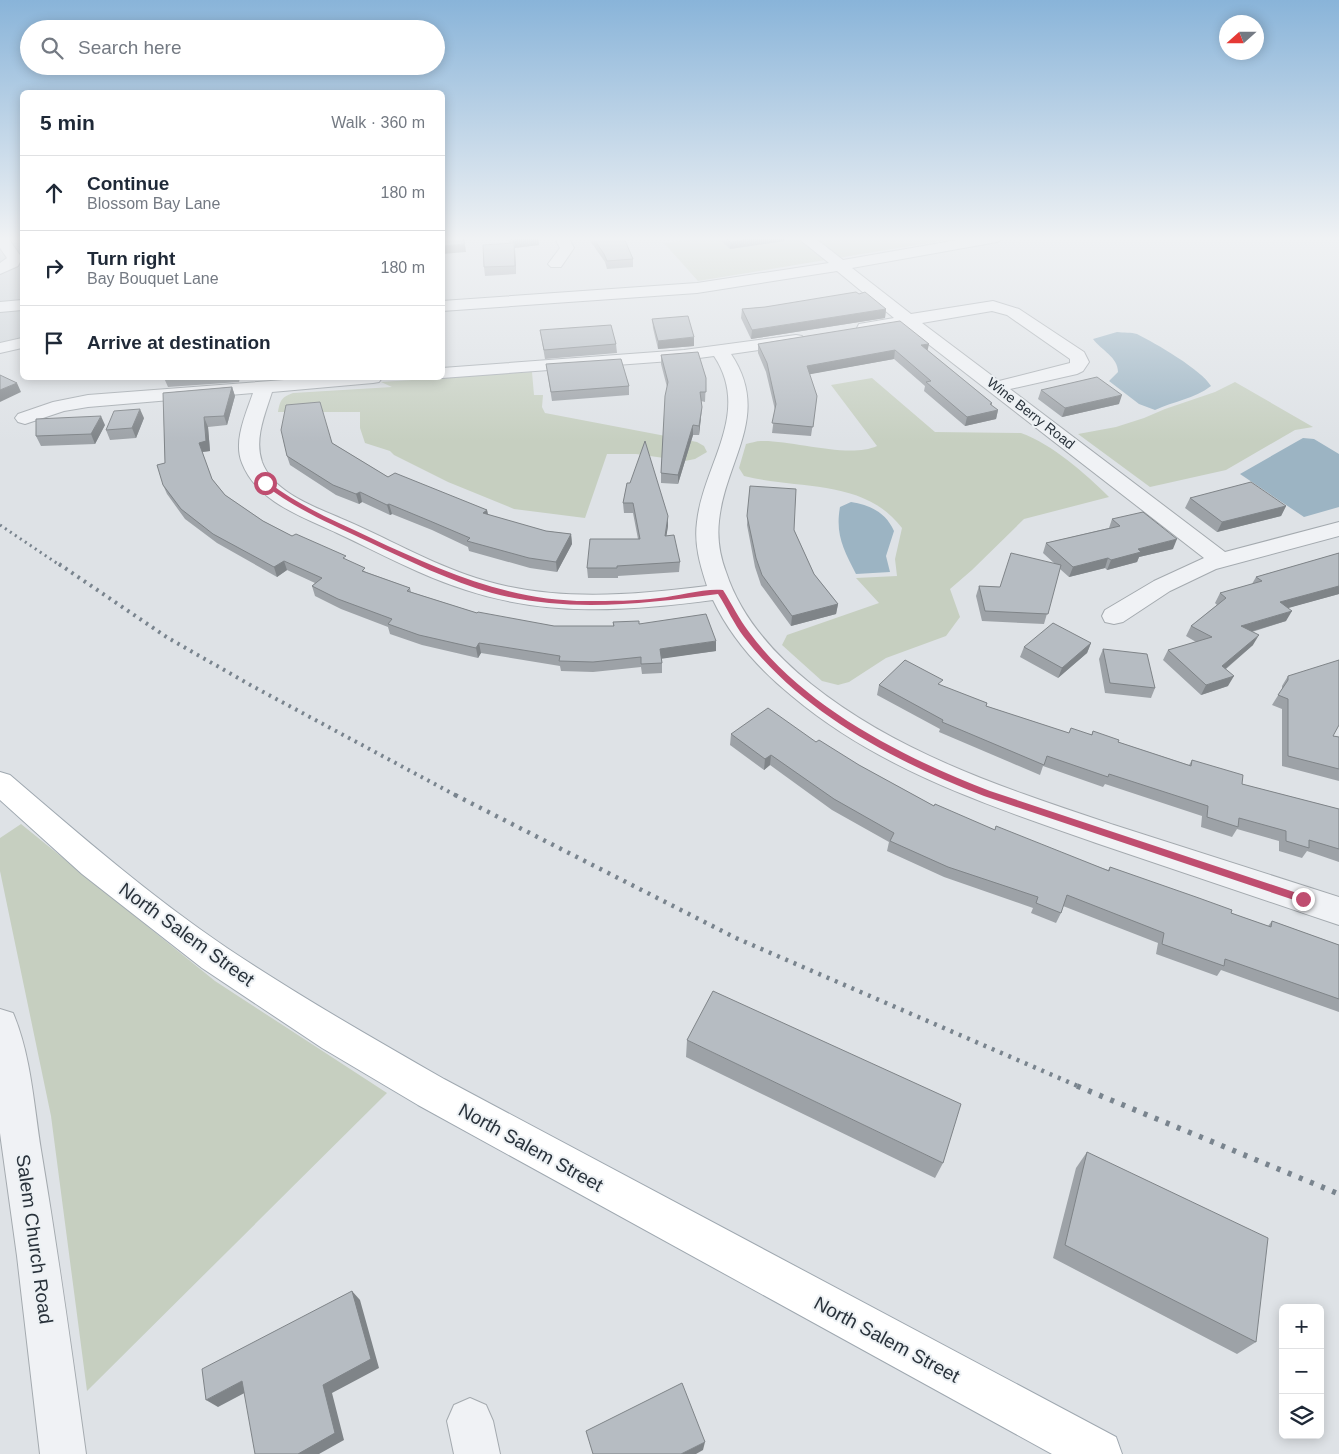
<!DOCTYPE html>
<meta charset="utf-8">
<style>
:root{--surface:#fff;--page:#f6f6f7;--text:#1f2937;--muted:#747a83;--line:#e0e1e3}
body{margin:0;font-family:Helvetica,sans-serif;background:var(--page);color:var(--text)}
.controls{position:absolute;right:15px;bottom:15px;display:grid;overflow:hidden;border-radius:8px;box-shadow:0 2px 12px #0003}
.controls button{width:45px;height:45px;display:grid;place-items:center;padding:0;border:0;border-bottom:1px solid var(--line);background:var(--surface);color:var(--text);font:25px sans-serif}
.compass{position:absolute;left:1219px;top:15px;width:45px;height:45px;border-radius:50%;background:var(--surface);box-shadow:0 2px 12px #0003;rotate:249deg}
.stop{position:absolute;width:15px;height:15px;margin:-11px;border:4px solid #bf4e70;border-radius:50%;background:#fff}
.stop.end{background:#bf4e70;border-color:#fff;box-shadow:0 1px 5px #0008}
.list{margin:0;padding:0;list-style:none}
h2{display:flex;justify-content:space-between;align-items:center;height:65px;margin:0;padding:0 20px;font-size:21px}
h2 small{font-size:16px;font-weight:400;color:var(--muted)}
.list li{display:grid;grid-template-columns:32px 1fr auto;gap:15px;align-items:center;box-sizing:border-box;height:75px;padding:0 20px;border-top:1px solid var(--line)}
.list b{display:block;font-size:19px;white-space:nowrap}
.list p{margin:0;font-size:16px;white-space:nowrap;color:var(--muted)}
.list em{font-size:16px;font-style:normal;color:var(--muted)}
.icon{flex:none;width:28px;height:28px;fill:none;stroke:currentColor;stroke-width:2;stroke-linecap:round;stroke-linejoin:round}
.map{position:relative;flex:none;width:1339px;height:1454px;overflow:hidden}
.search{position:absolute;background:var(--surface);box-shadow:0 2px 12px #0003;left:20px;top:20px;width:425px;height:55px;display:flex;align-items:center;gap:12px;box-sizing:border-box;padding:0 18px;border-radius:28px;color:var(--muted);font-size:19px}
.panel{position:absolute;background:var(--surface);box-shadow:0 2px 12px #0003;left:20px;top:90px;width:425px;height:290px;border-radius:8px}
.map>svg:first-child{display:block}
.built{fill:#ccd2d7}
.green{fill:#c6cfc0}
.water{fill:#9cb4c3}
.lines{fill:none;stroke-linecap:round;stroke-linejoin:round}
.minor-casing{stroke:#a4aaaf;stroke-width:2}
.major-casing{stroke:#9fa8b0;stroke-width:2}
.minor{fill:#f0f2f5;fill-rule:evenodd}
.major{fill:#fff;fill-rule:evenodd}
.rail-far3{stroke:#79848e;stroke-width:3;stroke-dasharray:2 4;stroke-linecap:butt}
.rail-far2{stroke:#79848e;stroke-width:4;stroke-dasharray:2.5 5;stroke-linecap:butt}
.rail-far1{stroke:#79848e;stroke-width:4.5;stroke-dasharray:3 6;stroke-linecap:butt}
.rail{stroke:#79848e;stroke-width:5.5;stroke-dasharray:4 8;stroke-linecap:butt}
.wall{fill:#9da2a7}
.shaded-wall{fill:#7f8488}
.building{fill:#b6bcc2;stroke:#7f8488}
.route{fill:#bf4e70}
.labels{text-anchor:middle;stroke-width:4;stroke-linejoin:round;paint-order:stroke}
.far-street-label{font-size:14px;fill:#29323b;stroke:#edf1f4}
.near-street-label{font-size:19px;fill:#29323b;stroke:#edf1f4}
</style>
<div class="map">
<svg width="1339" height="1454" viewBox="0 0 1339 1454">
<rect width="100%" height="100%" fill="#dee2e6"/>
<path class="built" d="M0,238H22V343L0,348Z"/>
<path class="green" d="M700,238H959L698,281L664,243Z
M532,372L534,395H543L542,407L545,413L697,442L704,446L707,452L695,459L685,461L636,454H607L585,518L514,509L448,482L394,455L390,451L365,443L360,428V412H278C280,400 282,397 293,393L392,387L381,382Z
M872,378L935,432L1021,433C1052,444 1086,474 1109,497L1024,519L972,570L950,589L960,617L946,636L886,658L849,682L838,685L822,681L782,645L787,635L879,603L856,578L897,576L895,559L902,528C864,478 799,490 744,476L739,468L746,444C751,443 756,441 761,441C793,440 849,459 877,446L831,385Z
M1235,382L1313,427L1295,430L1226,470L1150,487L1078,434L1116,427L1144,418L1165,409L1215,392Z
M21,824L215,981L387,1093L87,1391L51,1116L0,871V838Z"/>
<path class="water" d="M1117,332C1124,333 1131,332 1137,334C1155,343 1202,370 1211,386C1194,399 1174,401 1155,410L1139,404L1109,381L1118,372C1118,357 1101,350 1093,339Z
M1303,438L1314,439L1339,454V507L1304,517L1240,474Z
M851,502C871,505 886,513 894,531L886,556L890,572L856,574C844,550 835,535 840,507Z"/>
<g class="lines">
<g class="minor-casing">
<path id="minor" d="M0,238H8L22,258L18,266L0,274V263L7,258L0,248Z
M555,238H569L574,248L561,267H551L548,264L560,248Z
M798,238H815L843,260L969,238H1004L997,242L852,268L911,314L993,301L1019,309L1084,352L1089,362L1083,371L1077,374L1010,389L1225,552L1339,522V536L1216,569L1170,591L1123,622L1114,624L1105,622L1102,616L1105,610L1154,581L1204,558L905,326L865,333L859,332L857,328L859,324L894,318L837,271L697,293L442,311V301L697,283L829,263ZM992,311L1007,315L1070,359V363L999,381L922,323Z
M22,300V310L0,312V302Z
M796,335L802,336L805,340L802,344L731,354C772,415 725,460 719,521C717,539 720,556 726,572C741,618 774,654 811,684C900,755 1007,789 1114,825C1189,849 1264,873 1339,897V925C1259,898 1179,871 1099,844C991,806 881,771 792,696C760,670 731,638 713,600C630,611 547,617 466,590C421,576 380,553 337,533C303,517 257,502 242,463C233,441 246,414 253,393L88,407L64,411L25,424L18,422L15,418L18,414L53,402L88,395L311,378H382L379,382L373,383L272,392C265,414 254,439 262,462C274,494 318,508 347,521C393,541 437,567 486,581C558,602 634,595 707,586C700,565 694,544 697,522C703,465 752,413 714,356L684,360L442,378H438H442V368L684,350Z
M22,338V348L0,353V343Z
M0,1009L13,1013C31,1055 34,1106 41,1150C58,1251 72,1353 86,1454H40L17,1256L0,1133Z
M470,1398L486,1405L493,1421L500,1454H454L447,1421L454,1405Z"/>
</g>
<g class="major-casing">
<path id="major" d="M0,772L10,775C80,835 150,896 227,948C297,995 371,1037 444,1079L1116,1437L1122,1454H1052L418,1105L322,1048L202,968L82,874L0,800Z"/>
</g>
<use href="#minor" class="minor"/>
<use href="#major" class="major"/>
<path class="rail-far3" d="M0,525L61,566"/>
<path class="rail-far2" d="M59,564L168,638L254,687L457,796"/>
<path class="rail-far1" d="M455,795L736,938L1080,1087"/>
<path class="rail" d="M1077,1086L1339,1194"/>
</g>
<path class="wall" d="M507,238H539V245L515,248L516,274L485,276L484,267L510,243Z
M588,238H624L633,259V267L607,269L605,262Z
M718,238H785V241L730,249Z
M859,294L886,309L885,318L751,339L741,318L742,309L765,307Z
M652,319L694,346L658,349L653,328Z
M540,330L616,344L617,353L545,359Z
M758,344L927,350L992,403L991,405L998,410L996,419L965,426L924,391L925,386L894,359L809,374L817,396L811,436L772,433L775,410L766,372L758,353Z
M661,355L706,378L705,402L701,401V417L699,435H693L678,484L661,483V473L667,387L661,364Z
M546,364L629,386V395L552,401Z
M164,378H240L239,382L168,387Z
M232,387L235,396L227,425L208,427L210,451L202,452L212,479L225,495L263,521L292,536L348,561L366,572L410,588L411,592L477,613L554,626H613V622L639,624L716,651L662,658V673L642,674L641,667L593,672L561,671L560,666L481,653L478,658L422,645L390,634L388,627L341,609L315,596L312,586L315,583L287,570L277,577L217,543L185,519L167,494L163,485L165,463L163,393Z
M1041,390L1119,404L1062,417L1038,399Z
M144,418L136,438L110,440L106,430Z
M105,425L95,444L41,446L36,436Z
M332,443L388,477L487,510L488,515L546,531L571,534L572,544L557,572L530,568L469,551L468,547L432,530L392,514L390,515L362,502L359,504L336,495L290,465L287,456Z
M627,483L668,526L666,536L680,562L679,572L618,576V578H588L587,568L638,539L633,513H624L623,503Z
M750,486L794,530L814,574L838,604L836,614L791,626L761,585L755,567L747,525Z
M1190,498L1286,506L1281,516L1217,532L1185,508Z
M1112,519L1173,549L1139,557L1137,562L1107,570L1105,568L1069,577L1060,569L1044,624L982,621L976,596L979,586L1000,587L1055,564L1043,553L1046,543L1109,528Z
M1339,553V594L1287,608L1286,621L1252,632L1253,645L1226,669L1228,686L1201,695L1163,660L1168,650L1196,642L1186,636L1191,626L1217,605L1215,603L1220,593L1252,584L1256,577Z
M1091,643L1087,653L1058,678L1020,657L1024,647Z
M1103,649L1155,688L1151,698L1105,693L1099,659Z
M1288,676L1333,736L1339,737V781L1282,766V709L1272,705L1282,689V686Z
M879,685L941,686L987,703L986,706L1069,733L1092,734L1093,731L1118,742L1189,765L1192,760L1242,784L1339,809V862L1307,851L1302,858L1279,851V841L1237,829L1232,837L1201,827L1202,816L1105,784L1103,787L1043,766L1040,775L939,732L940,729L877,695Z
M731,734L816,742L934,806L995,830L1108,870L1110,867L1231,913L1268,926L1272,921L1339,945V1012L1221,970L1217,976L1156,954L1158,943L1063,906L1061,913L1056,923L1031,913L1033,908L944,877L887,851L889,842L832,810L770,765L764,770L730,745Z
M687,1040L943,1163L935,1178L686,1057Z
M1087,1152L1256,1342L1237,1354L1053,1258L1076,1168Z"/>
<path class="shaded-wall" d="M528,238H539V245L515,248L516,274L512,240Z
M754,238H785V241L730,249V242Z
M465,244L466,252L442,254V246Z
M886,309L885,318L751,339L752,330Z
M694,337V346L658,349V341Z
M929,344L927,353L921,345Z
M895,350L894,359L806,375L807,366Z
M17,383L21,392L0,402V390Z
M232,387L235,396L227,425L224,416Z
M1122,395L1119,404L1062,417L1065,408Z
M992,403L990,412L998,410L996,419L965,426L967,417Z
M702,407L701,417L699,435V426Z
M140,409L144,418L136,438L132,428Z
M101,416L105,425L95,444L91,434Z
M204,417L208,427L210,451L202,452L199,443Z
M693,425V435L678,484V475Z
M360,492L362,502L359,504L356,494Z
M389,504L392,514L390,515L387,505Z
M1286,506L1281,516L1217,532L1222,522Z
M487,510L489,520L483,513Z
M668,516V526L665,545V536Z
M571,534L572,544L557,572L556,562Z
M1177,539L1173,549L1139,557L1137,562L1107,570L1111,560L1138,549Z
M1108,558L1105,568L1069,577L1073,567Z
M284,561L287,570L277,577L274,567Z
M1339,586V594L1274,612L1280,602Z
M838,604L836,614L791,626L792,616Z
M1292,611L1286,621L1236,636L1241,626Z
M1259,635L1253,645L1217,676L1222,666Z
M716,641V651L660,659V649Z
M479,643L481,653L478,658L476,648Z
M1091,643L1087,653L1058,678L1062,668Z
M1234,676L1228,686L1201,695L1206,685Z
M771,755L770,765L764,770L765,759Z
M352,1291L360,1300L379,1368L332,1393L344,1440L319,1454H298L323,1385Z
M242,1381L252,1389L218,1407L206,1400Z
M705,1442L703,1450L696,1454H681Z"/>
<path class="building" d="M442,238H463L465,244L442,246Z
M511,238H528L512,240Z
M593,238H624L633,259L607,261L604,254Z
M726,238H754L730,242Z
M514,243L515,266L484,267L483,245Z
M856,292L859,294L865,292L886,309L752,330L742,309L765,307Z
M688,316L694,337L658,341L652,319Z
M900,321L929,344L921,345L992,403L990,404L998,410L967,417L926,382L931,381L895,350L807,366L817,396L813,427L772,423L776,404L767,363L758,344Z
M611,325L616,344L544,350L540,330Z
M698,352L706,378V392H700L702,407L699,426L693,425L678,475L661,473L665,396L668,382L661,355Z
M621,359L629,386L551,392L546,364Z
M0,375L17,383L0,390Z
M1097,377L1122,395L1065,408L1041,390Z
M232,387L224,416L204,417L206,441L199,443L212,479L225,495L263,521L292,536L296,534L346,556L343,558L365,568L362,571L410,588L407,591L477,613L478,612L554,626H614L613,622L639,621V624L706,614L716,641L660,649L662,663L641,664V657L593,662L559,661L560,656L479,643L476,648L419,635L388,624L392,619L338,599L312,586L322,578L284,561L274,567L213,534L181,509L163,485L157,465L165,463L163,393Z
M320,402L332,443L388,477L395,473L487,510L483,513L546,531L571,534L556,562L529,558L467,541L470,538L430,521L389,504L387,505L360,492L356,494L333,485L287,456L281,430L286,405Z
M140,409L132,428L106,430L114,411Z
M101,416L91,434L36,436V419Z
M645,441L668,516L665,536L674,535L680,562L617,566V568H587L590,539H640L633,503H623L627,483H630Z
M1251,482L1286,506L1222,522L1190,498Z
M750,486L796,489L794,530L814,574L838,604L792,616L762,575L756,558L747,516Z
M1143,512L1177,539L1138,549L1141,552L1111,560L1108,558L1073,567L1046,543L1120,526L1112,519Z
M1011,553L1061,565L1048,614L985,611L979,586L1000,587Z
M1339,553V586L1280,602L1292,611L1241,626L1259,635L1222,666L1234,676L1206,685L1168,650L1212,637L1191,626L1226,598L1220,593L1262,581L1256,577Z
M1053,623L1091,643L1062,668L1024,647Z
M1103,649L1147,654L1155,688L1110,683Z
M905,660L943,680L938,684L987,703L986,706L1069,733L1071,728L1092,735L1093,731L1119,740L1118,742L1191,766L1192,760L1243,775L1242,784L1339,809V849L1309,840V848L1286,841V831L1239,818L1238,827L1207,817L1208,806L1109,774L1108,777L1047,756L1044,765L942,722L943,720L879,685Z
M1339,660V725L1333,736L1339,737V769L1288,756V699L1278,695L1288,680V676Z
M768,708L816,742L819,740L859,765L934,806L935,804L995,830L996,826L1109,871L1110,867L1196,897L1232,910L1231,913L1271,927L1272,921L1339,945V999L1225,959L1224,966L1162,944L1164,933L1067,895L1061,913L1036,903L1038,897L948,867L890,841L894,833L834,799L771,755L765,759L731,734Z
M713,991L961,1104L943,1163L687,1040Z
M1087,1152L1268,1238L1256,1342L1065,1245Z
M352,1291L371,1359L323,1385L335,1433L298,1454H255L242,1381L206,1400L202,1369Z
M682,1383L705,1442L681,1454H593L586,1431Z"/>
<linearGradient id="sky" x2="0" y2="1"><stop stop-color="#89b4d9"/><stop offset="0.54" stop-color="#f0f2f4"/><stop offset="1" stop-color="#f0f2f4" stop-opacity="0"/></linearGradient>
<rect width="1339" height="442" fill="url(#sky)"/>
<path class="route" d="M263,482H268C301,507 333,520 371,538C439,570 509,601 587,601C611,601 636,601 659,598C678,596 705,588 723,590C732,604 739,619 749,632C803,707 906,759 990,791L1303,895L1307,899L1303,903L984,796C894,761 804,714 744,637C734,624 727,608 718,594C644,604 566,613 492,593C450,581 409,561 369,542C331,524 297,510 263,484Z"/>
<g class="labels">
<g class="far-street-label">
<text transform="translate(1031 413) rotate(38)" y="5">Wine Berry Road</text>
</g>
<g class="near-street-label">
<text transform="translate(187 934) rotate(36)" y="7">North Salem Street</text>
<text transform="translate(531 1147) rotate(29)" y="7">North Salem Street</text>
<text transform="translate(35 1239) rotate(82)" y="7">Salem Church Road</text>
<text transform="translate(887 1339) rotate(28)" y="7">North Salem Street</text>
</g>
</g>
</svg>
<div class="controls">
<button>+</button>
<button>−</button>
<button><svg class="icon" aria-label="layers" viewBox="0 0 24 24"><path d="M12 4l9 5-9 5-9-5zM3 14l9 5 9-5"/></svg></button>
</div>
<svg class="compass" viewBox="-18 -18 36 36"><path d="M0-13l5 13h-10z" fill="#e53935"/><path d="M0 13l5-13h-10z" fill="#747a83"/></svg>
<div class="stop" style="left:265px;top:483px"></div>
<div class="stop end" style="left:1303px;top:899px"></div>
<div class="search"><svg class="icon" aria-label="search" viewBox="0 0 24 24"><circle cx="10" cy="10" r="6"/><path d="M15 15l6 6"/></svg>Search here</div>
<section class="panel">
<h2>5 min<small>Walk · 360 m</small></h2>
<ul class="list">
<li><svg class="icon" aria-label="ahead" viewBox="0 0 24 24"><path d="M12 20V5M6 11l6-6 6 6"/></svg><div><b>Continue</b><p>Blossom Bay Lane</p></div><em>180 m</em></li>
<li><svg class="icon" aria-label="right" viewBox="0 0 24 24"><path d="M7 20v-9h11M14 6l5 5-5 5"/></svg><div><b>Turn right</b><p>Bay Bouquet Lane</p></div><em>180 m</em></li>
<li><svg class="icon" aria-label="arrive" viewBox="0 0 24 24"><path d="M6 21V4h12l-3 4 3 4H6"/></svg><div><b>Arrive at destination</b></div></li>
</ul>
</section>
</div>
